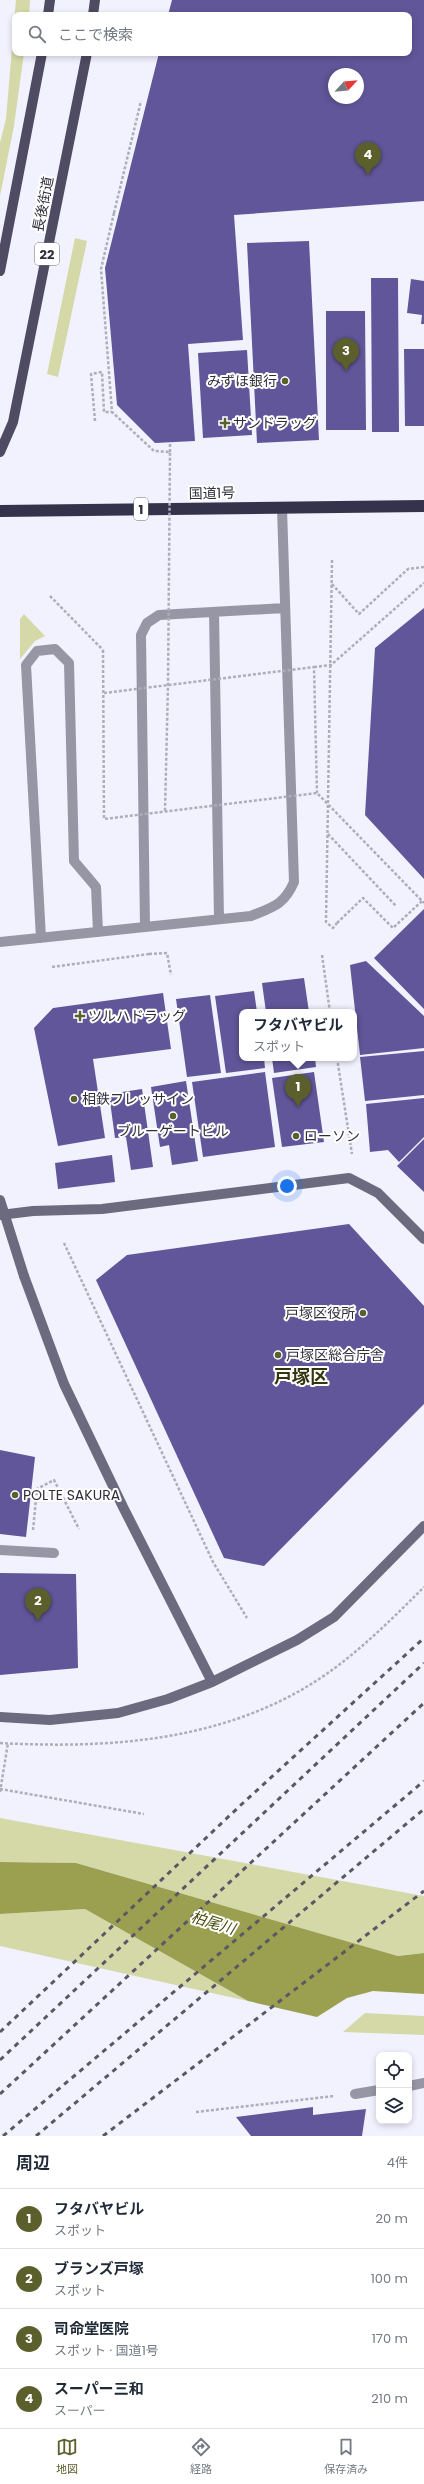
<!DOCTYPE html>
<html lang="ja">
<meta charset="utf-8">
<style>
:root{--surface:#fff;--page:#f6f6f7;--text:#1f2937;--muted:#747a83;--line:#e0e1e3;--accent:#5b5f2c}
body{margin:0;font-family:Poppins,"Noto Sans JP",sans-serif;background:var(--page);color:var(--text)}
.controls{position:absolute;right:12px;bottom:12px;display:grid;overflow:hidden;border-radius:8px;box-shadow:0 2px 6px #0003}
.controls button{width:36px;height:36px;display:grid;place-items:center;padding:0;border:0;border-bottom:1px solid var(--line);background:var(--surface);color:var(--text);font:20px sans-serif}
.compass{position:absolute;left:328px;top:68px;width:36px;height:36px;border-radius:50%;background:var(--surface);box-shadow:0 2px 6px #0003;rotate:64deg}
.you{position:absolute;left:287px;top:1186px;width:14px;height:14px;margin:-10px;border:3px solid #fff;border-radius:50%;background:#1a73e8;box-shadow:0 0 0 6px #1a73e833}
.badge{display:grid;place-items:center;width:26px;height:26px;border-radius:50%;background:var(--accent);color:#fff;font-size:13px;font-weight:700}
.pin{position:absolute;translate:-50% -33px;filter:drop-shadow(0 1px 2px #0008)}
.pin::after{content:'';position:absolute;top:21px;width:14px;height:12px;background:inherit;clip-path:polygon(0 0,100% 0,50% 100%)}
.popup{position:absolute;left:239px;top:1009px;width:118px;height:52px;box-sizing:border-box;display:grid;place-content:center;border-radius:8px;background:var(--surface);filter:drop-shadow(0 1px 3px #0005);font-size:13px;white-space:nowrap;color:var(--muted)}
.popup b{font-size:15px;color:var(--text)}
.popup::after{content:'';position:absolute;left:50%;top:100%;margin-left:-8px;border:8px solid transparent;border-top-color:var(--surface)}
.list{margin:0;padding:0;list-style:none}
h2{display:flex;justify-content:space-between;align-items:center;height:52px;margin:0;padding:0 16px;font-size:17px}
h2 small{font-size:13px;font-weight:400;color:var(--muted)}
.list li{display:grid;grid-template-columns:26px 1fr auto;gap:12px;align-items:center;box-sizing:border-box;height:60px;padding:0 16px;border-top:1px solid var(--line)}
.list b{display:block;font-size:15px;white-space:nowrap}
.list p{margin:0;font-size:13px;white-space:nowrap;color:var(--muted)}
.list em{font-size:13px;font-style:normal;color:var(--muted)}
.icon{flex:none;width:22px;height:22px;fill:none;stroke:currentColor;stroke-width:2;stroke-linecap:round;stroke-linejoin:round}
.map{position:relative;flex:none;width:424px;height:2136px;overflow:hidden}
.search{position:absolute;background:var(--surface);box-shadow:0 2px 6px #0003;left:12px;right:12px;top:12px;height:44px;display:flex;align-items:center;gap:10px;box-sizing:border-box;padding:0 14px;border-radius:8px;color:var(--muted);font-size:15px}
.sheet{height:292px;background:var(--surface)}
nav{display:flex;justify-content:space-around;align-items:center;box-sizing:border-box;height:56px;border-top:1px solid var(--line);background:var(--surface);font-size:11px;color:var(--muted)}
nav a{display:grid;justify-items:center;gap:2px}
nav .on{color:var(--accent)}
.map>svg:first-child{display:block}
.green{fill:#d5d9a8}
.water{fill:#9aa04f}
.building{fill:#615699;fill-rule:evenodd}
.lines{fill:none;stroke-linecap:round;stroke-linejoin:round}
.path{stroke:#afadba;stroke-width:2.5;stroke-dasharray:3 2;stroke-linecap:butt}
.lane{stroke:#9796a4;stroke-width:10}
.street{stroke:#9796a4;stroke-width:10}
.secondary{stroke:#6c6a7e;stroke-width:10}
.primary{stroke:#4e4b62;stroke-width:10}
.highway{stroke:#35324b;stroke-width:12}
.rail{stroke:#5a5865;stroke-width:3;stroke-dasharray:5 5;stroke-linecap:butt}
.path-bridge{stroke:#afadba;stroke-width:2.5;stroke-dasharray:3 2;stroke-linecap:butt}
.secondary-bridge{stroke:#6c6a7e;stroke-width:10}
.poi-dot{fill:#5b5f2c;stroke:#fff;stroke-width:1.5}
.labels{text-anchor:middle;stroke-width:4;stroke-linejoin:round;paint-order:stroke}
.shield{fill:#fff;stroke:#6e6d76;stroke-width:1}
.shield-label{font-size:13px;font-weight:bold;fill:#302e3b}
.street-label{font-size:14px;fill:#302e3b;stroke:#fff}
.poi-label{font-size:14px;fill:#302e3b;stroke:#fff;text-anchor:start}
.water-label{font-size:15px;font-style:italic;fill:#4a4d0f;stroke:#fff}
.district-label{font-size:18px;font-weight:bold;fill:#33360c;stroke:#fff}
</style>
<div class="map">
<svg width="424" height="2136" viewBox="0 0 424 2136">
<rect width="100%" height="100%" fill="#f2f1fe"/>
<path class="green" d="M16,0H30L29,15H15V53H24L14,126L0,196V143L6,119Z
M75,238L87,241L58,377L47,374Z
M24,614L45,636L35,641L20,659V619Z
M0,1818L424,1896V1953L398,1956L76,1863L0,1862Z
M85,1909L248,2001L0,1946V1914Z
M365,2013L424,2016V2035L343,2032Z"/>
<path class="water" d="M0,1862L76,1863L398,1956L424,1953V1994L373,1991L347,1998L317,2017L248,2001L85,1909L0,1914Z"/>
<path class="building" d="M172,0H424V201L234,215L243,340L188,344L195,441L155,443L117,405L105,268L159,53H409V15H168ZM334,74H358V98H334Z
M309,241L319,440L257,443L247,243Z
M371,278H398L399,432H372Z
M411,279L424,281V324H421L422,315L407,313Z
M326,311H365L366,430H326Z
M404,349H424V426H405Z
M247,350L252,435L203,438L198,353Z
M424,608V879L365,815L375,648Z
M424,909V1009L374,958Z
M366,961L424,1016V1048L360,1055L350,965Z
M304,978L309,1012H266L262,983Z
M254,991L257,1012H242V1058H264L265,1068L226,1073L215,996Z
M163,993L171,1049L93,1059L105,1138L58,1146L34,1028L53,1008Z
M210,995L221,1073L187,1077L176,999Z
M424,1051V1095L365,1101L360,1057Z
M272,1058H315L316,1067L274,1073Z
M265,1072L275,1147L203,1157L192,1082Z
M314,1072L324,1142L282,1147L272,1078Z
M186,1081L198,1161L172,1165L169,1145L160,1147L151,1087Z
M142,1089L153,1167L131,1170L126,1137L115,1138L109,1094Z
M424,1098V1137L399,1162L388,1150L370,1152L366,1104Z
M424,1139V1192L397,1166Z
M112,1155L115,1182L58,1189L55,1163Z
M349,1224L424,1306V1404L264,1566L224,1558L96,1280L127,1255Z
M0,1450L35,1457L26,1537L0,1534Z
M0,1573L76,1574L78,1668L0,1675Z
M313,2107V2115L366,2109L362,2136H251L236,2117Z"/>
<g class="lines">
<path class="path" d="M114,213L141,101
M95,421L91,374L102,372L104,412H112
M170,452V442
M332,560L326,922L333,928L337,923
M332,584L359,614L408,569L424,567
M50,596L103,650
M328,834L396,906
M322,955L330,1012
M52,967L149,954
M337,1058L352,1154
M64,1243L213,1562L247,1618
M33,1530L37,1489L54,1480L79,1529
M0,1743C112,1749 229,1741 325,1675C361,1650 393,1618 424,1587
M0,1789L144,1814
M196,2112L334,2096"/>
<path class="lane" d="M214,612L219,919
M145,927L141,635L147,623L159,615L285,608
M41,938L26,665L37,651L55,649L69,663L74,861L96,887L98,932
M0,942L251,916C273,907 284,905 294,882L282,508"/>
<path class="street" d="M0,1550L54,1553
M409,2086L424,2083
M355,2094L379,2090"/>
<path class="secondary" d="M0,1215L33,1211L102,1209L349,1178L378,1193L424,1239
M24,1276L64,1384L123,1507L212,1682
M0,1717L50,1720L118,1713L168,1699L212,1682L297,1640L334,1617L424,1526"/>
<path class="primary" d="M48,15L50,0
M93,15L95,0
M0,271L42,53
M0,452L13,422L87,53"/>
<path class="highway" d="M0,511L424,506"/>
<path class="rail" d="M0,2032L243,1803L424,1638
M0,2060L424,1663
M0,2094L424,1703
M3,2136L424,1781
M36,2136L424,1809
M103,2136L424,1891"/>
<path class="path-bridge" d="M114,213L101,269L112,412L154,451L170,452L168,685L165,811
M103,650L104,819L317,793L424,903
M314,667L331,665L424,583
M104,693L314,667L317,793
M337,923L363,898L393,928L422,901
M149,954L167,953L171,975
M0,1792L8,1743"/>
<path class="secondary-bridge" d="M0,1200L24,1276"/>
</g>
<g class="poi-dot">
<circle cx="285" cy="381" r="4"/>
<path d="M223 417h4v4h4v4h-4v4h-4v-4h-4v-4h4z"/>
<path d="M78 1010h4v4h4v4h-4v4h-4v-4h-4v-4h4z"/>
<circle cx="74" cy="1099" r="4"/>
<circle cx="173" cy="1116" r="4"/>
<circle cx="296" cy="1136" r="4"/>
<circle cx="363" cy="1313" r="4"/>
<circle cx="278" cy="1355" r="4"/>
<circle cx="15" cy="1495" r="4"/>
</g>
<g class="labels">
<g class="shield">
<rect x="35" y="243" width="24" height="22" rx="3"/>
<rect x="134" y="498" width="14" height="22" rx="3"/>
</g>
<g class="shield-label">
<text x="47" y="259">22</text>
<text x="141" y="514">1</text>
</g>
<g class="street-label">
<text transform="translate(43 204) rotate(-79)" y="5">長後街道</text>
<text transform="translate(212 493) rotate(-1)" y="5">国道1号</text>
</g>
<g class="poi-label">
<text x="277" y="386" text-anchor="end">みずほ銀行</text>
<text x="233" y="428">サンドラッグ</text>
<text x="88" y="1021">ツルハドラッグ</text>
<text x="82" y="1104">相鉄フレッサイン</text>
<text x="173" y="1136" text-anchor="middle">ブルーゲートビル</text>
<text x="304" y="1141">ローソン</text>
<text x="355" y="1318" text-anchor="end">戸塚区役所</text>
<text x="286" y="1360">戸塚区総合庁舎</text>
<text x="23" y="1500">POLTE SAKURA</text>
</g>
<g class="water-label">
<text transform="translate(213 1923) rotate(17)" y="5">柏尾川</text>
</g>
<g class="district-label">
<text x="301" y="1383">戸塚区</text>
</g>
</g>
</svg>
<div class="controls">
<button><svg class="icon" aria-label="locate" viewBox="0 0 24 24"><circle cx="12" cy="12" r="6"/><path d="M12 2v4M12 18v4M2 12h4M18 12h4"/></svg></button>
<button><svg class="icon" aria-label="layers" viewBox="0 0 24 24"><path d="M12 4l9 5-9 5-9-5zM3 14l9 5 9-5"/></svg></button>
</div>
<svg class="compass" viewBox="-18 -18 36 36"><path d="M0-13l5 13h-10z" fill="#e53935"/><path d="M0 13l5-13h-10z" fill="#747a83"/></svg>
<div class="you"></div>
<div class="pin badge" style="left:298px;top:1107px">1</div>
<div class="popup"><b>フタバヤビル</b>スポット</div>
<div class="pin badge" style="left:38px;top:1621px">2</div>
<div class="pin badge" style="left:346px;top:371px">3</div>
<div class="pin badge" style="left:368px;top:175px">4</div>
<div class="search"><svg class="icon" aria-label="search" viewBox="0 0 24 24"><circle cx="10" cy="10" r="6"/><path d="M15 15l6 6"/></svg>ここで検索</div>
</div>
<section class="sheet">
<h2>周辺<small>4件</small></h2>
<ul class="list">
<li><span class="badge">1</span><div><b>フタバヤビル</b><p>スポット</p></div><em>20 m</em></li>
<li><span class="badge">2</span><div><b>ブランズ戸塚</b><p>スポット</p></div><em>100 m</em></li>
<li><span class="badge">3</span><div><b>司命堂医院</b><p>スポット · 国道1号</p></div><em>170 m</em></li>
<li><span class="badge">4</span><div><b>スーパー三和</b><p>スーパー</p></div><em>210 m</em></li>
</ul>
</section>
<nav>
<a class="on"><svg class="icon" aria-label="map" viewBox="0 0 24 24"><path d="M3 6l6-2 6 2 6-2v14l-6 2-6-2-6 2zM9 4v14M15 6v14"/></svg>地図</a>
<a><svg class="icon" aria-label="directions" viewBox="0 0 24 24"><path d="M12 3l9 9-9 9-9-9zM9 14v-3h6M13 9l2 2-2 2"/></svg>経路</a>
<a><svg class="icon" aria-label="saved" viewBox="0 0 24 24"><path d="M7 4h10v16l-5-4-5 4z"/></svg>保存済み</a>
</nav>
